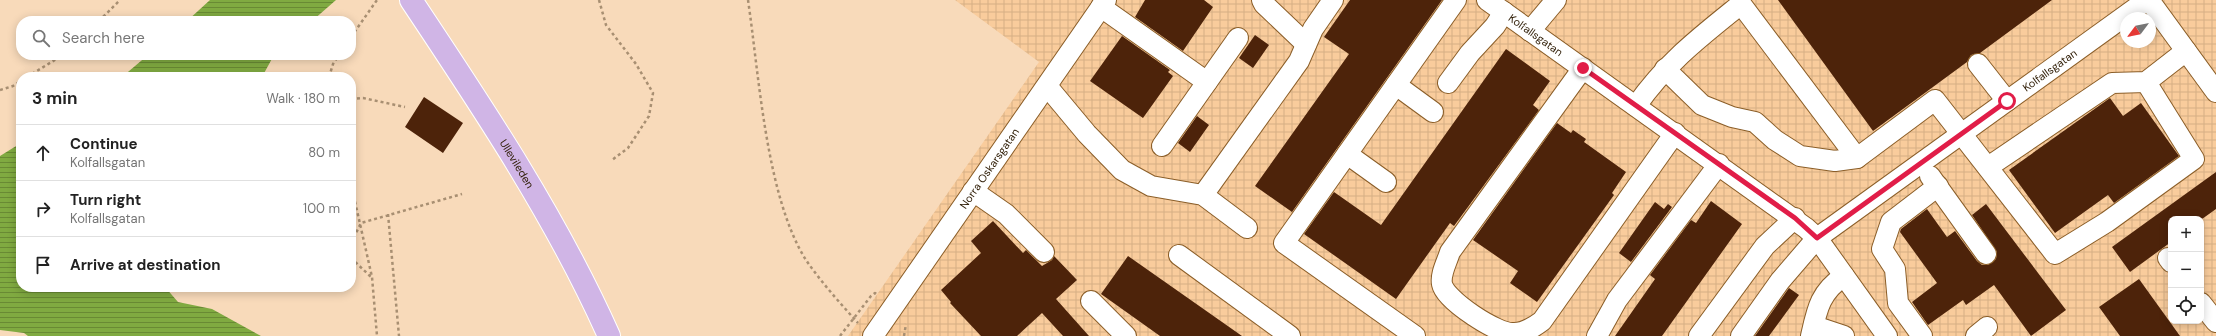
<!DOCTYPE html>
<meta charset="utf-8">
<style>
:root{--surface:#fff;--page:#f6f6f6;--text:#222;--muted:#767676;--line:#e0e0e0}
body{margin:0;font-family:"DM Sans",sans-serif;background:var(--page);color:var(--text)}
.controls{position:absolute;right:12px;bottom:12px;display:grid;overflow:hidden;border-radius:8px;box-shadow:0 2px 10px #0003}
.controls button{width:36px;height:36px;display:grid;place-items:center;padding:0;border:0;border-bottom:1px solid var(--line);background:var(--surface);color:var(--text);font:20px sans-serif}
.compass{position:absolute;left:2120px;top:12px;width:36px;height:36px;border-radius:50%;background:var(--surface);box-shadow:0 2px 10px #0003;rotate:238deg}
.stop{position:absolute;width:12px;height:12px;margin:-9px;border:3px solid #e11d48;border-radius:50%;background:#fff}
.stop.end{background:#e11d48;border-color:#fff;box-shadow:0 1px 4px #0008}
.list{margin:0;padding:0;list-style:none}
h2{display:flex;justify-content:space-between;align-items:center;height:52px;margin:0;padding:0 16px;font-size:17px}
h2 small{font-size:13px;font-weight:400;color:var(--muted)}
.list li{display:grid;grid-template-columns:26px 1fr auto;gap:12px;align-items:center;box-sizing:border-box;height:56px;padding:0 16px;border-top:1px solid var(--line)}
.list b{display:block;font-size:15px;white-space:nowrap}
.list p{margin:0;font-size:13px;white-space:nowrap;color:var(--muted)}
.list em{font-size:13px;font-style:normal;color:var(--muted)}
.icon{flex:none;width:22px;height:22px;fill:none;stroke:currentColor;stroke-width:2;stroke-linecap:round;stroke-linejoin:round}
.map{position:relative;flex:none;width:2216px;height:336px;overflow:hidden}
.search{position:absolute;background:var(--surface);box-shadow:0 2px 10px #0003;left:16px;top:16px;width:340px;height:44px;display:flex;align-items:center;gap:10px;box-sizing:border-box;padding:0 14px;border-radius:16px;color:var(--muted);font-size:15px}
.panel{position:absolute;background:var(--surface);box-shadow:0 2px 10px #0003;left:16px;top:72px;width:340px;height:220px;border-radius:16px}
.map>svg:first-child{display:block}
.industrial{fill:url(#industrial-grid);fill-rule:evenodd}
.water{fill:url(#water-rules)}
.building{fill:#4d230a}
.lines{fill:none;stroke-linecap:round;stroke-linejoin:round}
.minor-casing{stroke:#8b5e28;stroke-width:22}
.major-casing{stroke:#fff;stroke-width:24}
.path{stroke:#a88f72;stroke-width:2.5;stroke-dasharray:3 3;stroke-linecap:butt}
.minor{stroke:#fff;stroke-width:20}
.major{stroke:#d0b5e6;stroke-width:22}
.route{stroke:#e11d48;stroke-width:5}
.labels{text-anchor:middle;stroke-width:4;stroke-linejoin:round;paint-order:stroke}
.street-label{font-size:11px;fill:#2e1c05;stroke:#fee9d4}
</style>
<div class="map">
<svg width="2216" height="336" viewBox="0 0 2216 336">
<defs>
<pattern id="industrial-grid" width="8" height="8" patternUnits="userSpaceOnUse"><rect width="8" height="8" fill="#f9cc9c"/><path d="M0 4h8M4 0v8" fill="none" stroke="#d6af85"/></pattern>
<pattern id="water-rules" width="6" height="5" patternUnits="userSpaceOnUse"><rect width="6" height="5" fill="#80aa41"/><path d="M0 2.5h6" fill="none" stroke="#698a34"/></pattern>
</defs>
<rect width="100%" height="100%" fill="#f8daba"/>
<path class="industrial" d="M955,0H2216V336H848L1039,62ZM2126,18H2150V42H2126ZM2171,219H2201V321H2171Z"/>
<path class="water" d="M210,0H336L312,21H187Z
M148,55H274L262,77H122Z
M21,143V287H165L178,302L212,309L261,336H28L24,333L0,330V156Z"/>
<path class="building" d="M1145,0H1204L1213,7L1183,51L1135,17Z
M1350,0H1442L1292,212L1255,186L1349,54L1324,37Z
M1778,0H2052L1980,53L1971,55L1967,62L1873,131Z
M1255,35L1269,45L1253,68L1239,58Z
M1122,36L1170,70L1168,72L1173,76L1143,118L1090,81Z
M1506,49L1550,81L1533,105L1539,110L1454,226L1450,223L1396,299L1304,234L1334,192L1381,225Z
M424,97L463,123L443,153L405,127Z
M2110,98L2123,116L2141,103L2179,156L2114,203L2108,195L2055,233L2009,170Z
M1197,116L1209,125L1190,152L1178,143Z
M1557,123L1571,133L1573,130L1586,139L1584,142L1626,172L1612,193L1614,195L1537,302L1510,283L1518,271L1473,240Z
M2216,172V209L2202,219H2171V242L2130,272L2112,247Z
M1711,201L1742,224L1662,336H1615L1655,279L1650,275L1691,220L1696,223Z
M1655,202L1664,209L1668,204L1672,207L1631,262L1619,253Z
M1986,204L2066,310L2031,336L1994,285L1966,305L1963,300L1928,325L1912,302L1937,283L1900,232L1901,229L1927,209L1947,237L1955,231L1977,261L1982,265H1988L1996,259L1997,252L1972,215Z
M993,221L1023,253L1026,250L1042,266L1052,260L1054,256L1077,280L1056,299L1089,336H1063L1042,313L1017,336H981L950,303L951,302L941,290L981,253L971,241Z
M1128,256L1242,336H1160L1101,294Z
M2139,279L2180,336H2120L2099,307Z
M1789,288L1799,295L1769,336H1755Z"/>
<g class="lines">
<g class="minor-casing">
<g id="minor">
<path d="M1262,0L1264,4L1306,44"/>
<path id="s1" d="M1487,0L1806,228L1817,238L1887,336"/>
<path d="M2149,0L2216,92"/>
<path d="M1101,7L1207,82"/>
<path d="M1530,31L1556,0"/>
<path d="M1978,64L2007,101"/>
<path d="M1583,68L1450,252C1447,262 1440,274 1442,284C1445,300 1498,335 1514,333C1525,333 1534,327 1542,321L1675,133"/>
<path d="M1665,69L1702,105L1732,117L1755,122L1775,140L1800,156L1835,161L1857,158"/>
<path d="M1448,83L1470,53L1495,26L1504,12"/>
<path d="M1396,85L1433,112"/>
<path d="M1047,86L1087,134L1122,170L1151,186L1203,195L1247,228"/>
<path d="M1636,106C1667,62 1700,37 1741,4L1857,158L1935,100L2055,254L2107,222L2194,159L2146,82"/>
<path d="M1162,146L1238,38"/>
<path d="M1347,154L1386,182"/>
<path d="M1988,167L2112,83L2146,82L2186,51"/>
<path d="M1930,176L1986,254"/>
<path d="M973,191L1006,214L1044,252"/>
<path d="M1203,195L1299,61L1313,29L1333,0"/>
<path d="M1179,255L1290,336"/>
<path d="M2168,258L2171,262"/>
<path d="M1091,301L1126,336"/>
<path d="M2201,303L2216,322"/>
<path d="M1814,326L1844,336"/>
<path id="s2" d="M873,336L1106,0"/>
<path d="M1415,336L1284,243L1456,0"/>
<path d="M1597,336L1617,300L1719,164"/>
<path d="M1699,336L1765,246L1795,218"/>
<path id="s3" d="M1741,336L1780,281L1817,238L2147,0"/>
<path d="M1811,336C1817,309 1820,292 1844,276"/>
<path d="M1922,336L1898,303L1895,269L1882,249L1891,222L1938,186"/>
<path d="M1976,336L1987,327"/>
</g>
</g>
<g class="major-casing">
<g id="major">
<path id="s4" d="M411,0C483,108 556,217 609,336"/>
</g>
</g>
<path class="path" d="M599,0L606,25L636,64L653,93L649,116L628,148L612,160
M748,0C759,74 766,197 806,260C821,282 840,303 858,323
M99,21L120,0
M351,37L377,0
M27,77L63,55
M329,77L333,64L339,55
M0,90L13,86L21,81
M351,99L363,98L405,107
M351,184L372,277L377,336
M388,214L399,336
M351,243L361,223L462,194
M351,258L371,277
M840,336L871,296L875,293L878,295
M904,336L906,324"/>
<use href="#minor" class="minor"/>
<use href="#major" class="major"/>
</g>
<g class="lines">
<path class="route" d="M1583,68L1795,218L1817,238L2007,101"/>
</g>
<g class="labels">
<g class="street-label">
<text dy="4" stroke="none"><textPath href="#s1" startOffset="60">Kolfallsgatan</textPath></text>
<text dy="4" stroke="none"><textPath href="#s3" startOffset="411">Kolfallsgatan</textPath></text>
<text dy="4" stroke="none"><textPath href="#s4" startOffset="195">Ullevileden</textPath></text>
<text dy="4" stroke="none"><textPath href="#s2" startOffset="204">Norra Oskarsgatan</textPath></text>
</g>
</g>
</svg>
<div class="controls">
<button>+</button>
<button>−</button>
<button><svg class="icon" aria-label="locate" viewBox="0 0 24 24"><circle cx="12" cy="12" r="6"/><path d="M12 2v4M12 18v4M2 12h4M18 12h4"/></svg></button>
</div>
<svg class="compass" viewBox="-18 -18 36 36"><path d="M0-13l5 13h-10z" fill="#e53935"/><path d="M0 13l5-13h-10z" fill="#767676"/></svg>
<div class="stop" style="left:2007px;top:101px"></div>
<div class="stop end" style="left:1583px;top:68px"></div>
<div class="search"><svg class="icon" aria-label="search" viewBox="0 0 24 24"><circle cx="10" cy="10" r="6"/><path d="M15 15l6 6"/></svg>Search here</div>
<section class="panel">
<h2>3 min<small>Walk · 180 m</small></h2>
<ul class="list">
<li><svg class="icon" aria-label="ahead" viewBox="0 0 24 24"><path d="M12 20V5M6 11l6-6 6 6"/></svg><div><b>Continue</b><p>Kolfallsgatan</p></div><em>80 m</em></li>
<li><svg class="icon" aria-label="right" viewBox="0 0 24 24"><path d="M7 20v-9h11M14 6l5 5-5 5"/></svg><div><b>Turn right</b><p>Kolfallsgatan</p></div><em>100 m</em></li>
<li><svg class="icon" aria-label="arrive" viewBox="0 0 24 24"><path d="M6 21V4h12l-3 4 3 4H6"/></svg><div><b>Arrive at destination</b></div></li>
</ul>
</section>
</div>
